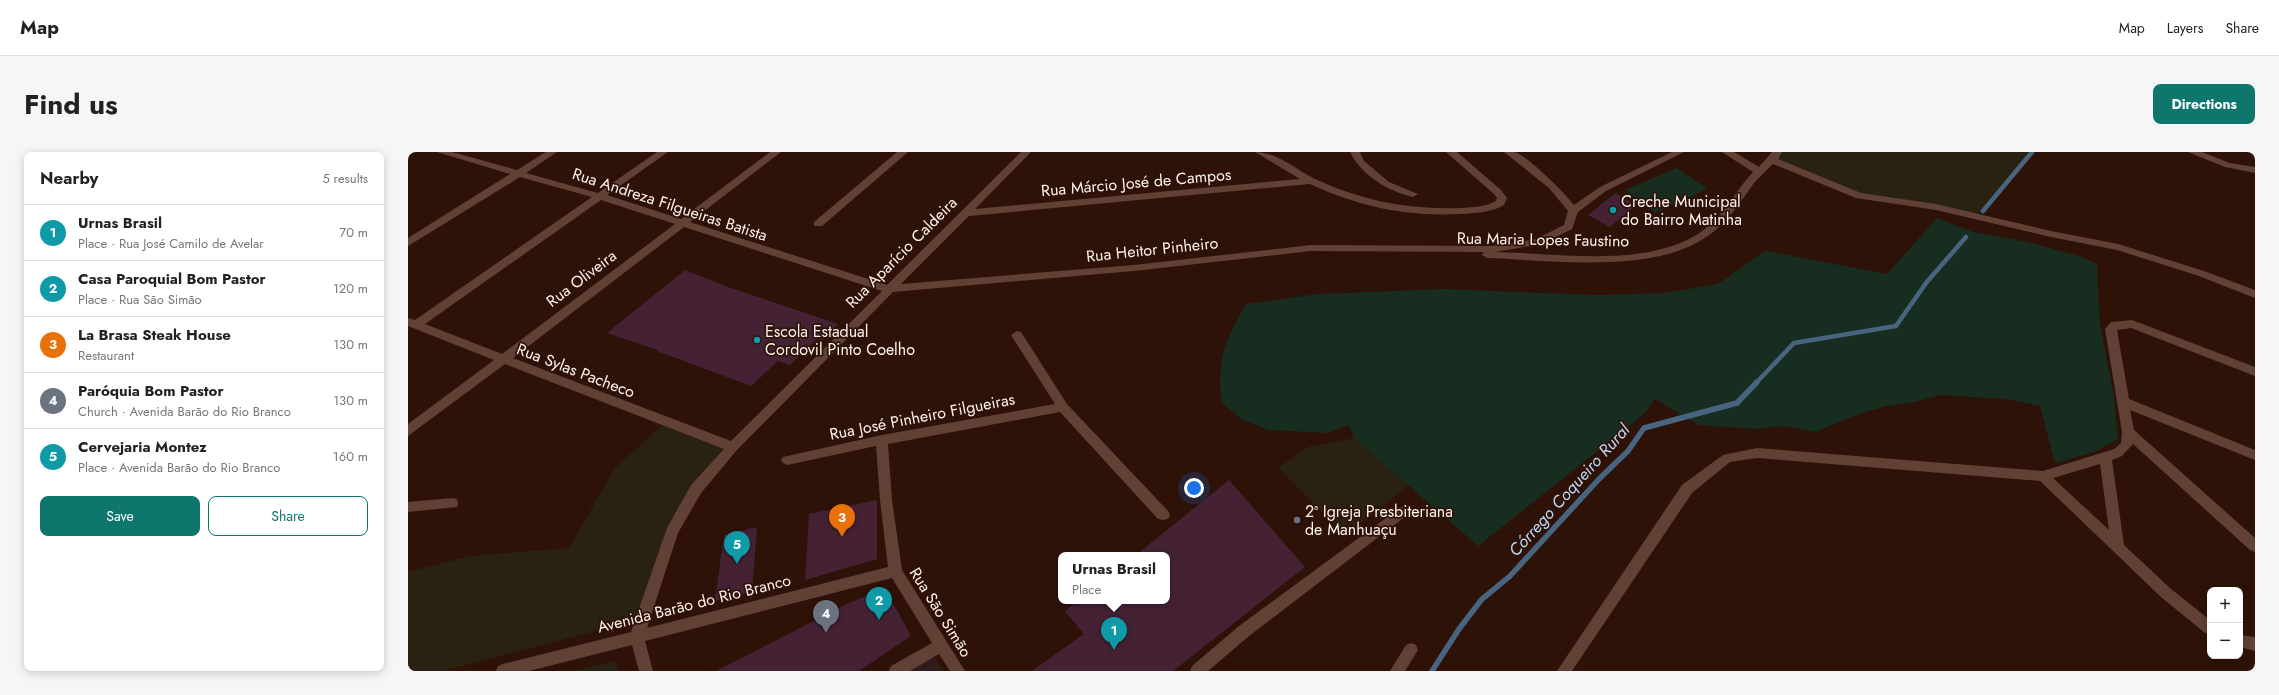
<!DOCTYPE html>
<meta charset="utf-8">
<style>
:root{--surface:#fff;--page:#f6f6f6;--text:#222;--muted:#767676;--line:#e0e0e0;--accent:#0f766e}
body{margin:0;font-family:Jost,sans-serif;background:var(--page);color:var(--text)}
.controls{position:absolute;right:12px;bottom:12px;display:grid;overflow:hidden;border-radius:8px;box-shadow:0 2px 10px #0003}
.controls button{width:36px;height:36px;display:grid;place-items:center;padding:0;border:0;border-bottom:1px solid var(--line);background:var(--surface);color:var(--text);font:20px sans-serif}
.you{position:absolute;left:786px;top:336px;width:14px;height:14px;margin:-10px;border:3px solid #fff;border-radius:50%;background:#1a73e8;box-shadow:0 0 0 6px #1a73e833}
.badge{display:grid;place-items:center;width:26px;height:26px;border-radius:50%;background:var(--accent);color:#fff;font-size:13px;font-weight:700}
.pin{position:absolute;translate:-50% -33px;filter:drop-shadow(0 1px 2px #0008)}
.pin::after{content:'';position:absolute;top:21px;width:14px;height:12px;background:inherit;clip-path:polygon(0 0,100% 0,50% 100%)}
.popup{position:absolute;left:650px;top:400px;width:112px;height:52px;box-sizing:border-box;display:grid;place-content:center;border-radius:8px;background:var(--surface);filter:drop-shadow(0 1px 3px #0005);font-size:13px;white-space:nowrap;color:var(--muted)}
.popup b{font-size:15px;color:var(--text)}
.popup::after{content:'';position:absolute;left:50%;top:100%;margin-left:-8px;border:8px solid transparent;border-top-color:var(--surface)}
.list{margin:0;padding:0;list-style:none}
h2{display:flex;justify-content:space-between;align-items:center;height:52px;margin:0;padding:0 16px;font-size:17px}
h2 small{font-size:13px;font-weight:400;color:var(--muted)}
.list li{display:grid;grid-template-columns:26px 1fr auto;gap:12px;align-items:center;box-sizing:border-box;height:56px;padding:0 16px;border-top:1px solid var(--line)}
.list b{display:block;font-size:15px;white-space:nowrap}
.list p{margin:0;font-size:13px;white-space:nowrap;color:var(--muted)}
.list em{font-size:13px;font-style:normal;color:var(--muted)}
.actions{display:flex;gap:8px;padding:12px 16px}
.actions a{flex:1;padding:9px 0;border:1px solid var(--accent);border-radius:8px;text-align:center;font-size:14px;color:var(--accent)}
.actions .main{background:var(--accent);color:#fff}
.map{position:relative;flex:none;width:1847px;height:519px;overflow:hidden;border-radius:8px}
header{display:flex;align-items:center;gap:24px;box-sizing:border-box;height:56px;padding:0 20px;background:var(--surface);border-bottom:1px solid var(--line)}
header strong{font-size:19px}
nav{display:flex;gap:22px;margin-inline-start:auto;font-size:14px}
.intro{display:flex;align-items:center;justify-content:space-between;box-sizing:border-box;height:96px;padding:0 24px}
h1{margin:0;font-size:28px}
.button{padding:10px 18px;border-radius:8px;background:var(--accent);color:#fff;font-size:14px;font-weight:700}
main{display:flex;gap:24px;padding:0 24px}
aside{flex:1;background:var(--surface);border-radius:8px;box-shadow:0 2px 10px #0003}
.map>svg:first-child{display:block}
.commercial{fill:#292111}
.industrial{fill:#301d1b}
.green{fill:#172d20}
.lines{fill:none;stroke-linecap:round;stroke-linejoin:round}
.stream-far1{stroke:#476481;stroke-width:4.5}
.stream{stroke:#476481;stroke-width:5.5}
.building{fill:#442234}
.minor{fill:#614135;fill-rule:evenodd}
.culture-dot{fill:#0f9aa8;stroke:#2e1208;stroke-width:1.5}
.worship-dot{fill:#6b7280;stroke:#2e1208;stroke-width:1.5}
.labels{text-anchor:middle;stroke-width:3.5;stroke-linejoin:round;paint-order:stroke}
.street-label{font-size:16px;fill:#fef1ed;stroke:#2e1208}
.poi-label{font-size:16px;fill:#fef1ed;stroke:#2e1208;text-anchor:start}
.water-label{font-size:17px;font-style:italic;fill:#bad7f6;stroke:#2e1208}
</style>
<header>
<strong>Map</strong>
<nav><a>Map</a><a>Layers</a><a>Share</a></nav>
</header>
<div class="intro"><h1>Find us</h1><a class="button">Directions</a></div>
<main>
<aside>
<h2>Nearby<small>5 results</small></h2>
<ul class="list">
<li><span class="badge" style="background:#0f9aa8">1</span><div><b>Urnas Brasil</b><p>Place · Rua José Camilo de Avelar</p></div><em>70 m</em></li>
<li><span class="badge" style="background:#0f9aa8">2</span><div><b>Casa Paroquial Bom Pastor</b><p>Place · Rua São Simão</p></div><em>120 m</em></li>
<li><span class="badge" style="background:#e8710a">3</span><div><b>La Brasa Steak House</b><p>Restaurant</p></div><em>130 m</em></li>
<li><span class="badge" style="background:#6b7280">4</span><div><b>Paróquia Bom Pastor</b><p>Church · Avenida Barão do Rio Branco</p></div><em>130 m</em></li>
<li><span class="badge" style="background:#0f9aa8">5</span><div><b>Cervejaria Montez</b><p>Place · Avenida Barão do Rio Branco</p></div><em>160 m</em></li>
</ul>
<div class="actions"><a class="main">Save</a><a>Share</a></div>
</aside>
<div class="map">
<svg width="1847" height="519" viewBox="0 0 1847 519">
<rect width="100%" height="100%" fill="#2e1208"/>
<path class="commercial" d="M1369,0H1624L1571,65L1451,44L1365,8Z
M259,269L325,295L288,337L234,467L35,519H0V420L62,404L161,396L207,316Z
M946,286L1001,333L938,384L870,316L900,295Z
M207,509L210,519H165Z"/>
<path class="industrial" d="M526,504L535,519H499Z"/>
<path class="green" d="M1269,16L1299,37L1247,61L1217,38Z
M1529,66L1565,80L1620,90L1677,106L1689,112L1692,173L1706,244L1710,287L1687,300L1647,311L1632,254L1598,247L1532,243L1507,250L1478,254L1445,264L1408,280L1375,274L1348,277L1290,273L1247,247L1236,262L1070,394L946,286L941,273L919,281L860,278L833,267L813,250C810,205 816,190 838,152L910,142L1036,137L1189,143L1256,141L1310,132L1357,99L1479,122Z"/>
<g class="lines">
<path class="stream-far1" d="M1575,59L1624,0
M1348,231L1386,191L1488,174L1518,131L1558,85"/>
<path class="stream" d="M1024,519L1051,477L1074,447L1102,424L1191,327L1220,299L1236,276L1329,251L1349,230"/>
</g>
<path class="building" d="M1207,41L1229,53L1202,75L1180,63Z
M277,118L320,135L430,172L414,188L410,186L382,213L370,209L343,234L249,199L250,198L199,181Z
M821,328L897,415L765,519H624L676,482L657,459L670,449H759V403H728Z
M469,348V407L397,428L401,362Z
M349,375L344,440L307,449L316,383Z
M477,436L503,484L451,519H308L439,452Z"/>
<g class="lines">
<path class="minor" d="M29,0H44L109,18L138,0H149L118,21L190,41L249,0H260L199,43L273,67L362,0H373L282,70L479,133L613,0H623L567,57L892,27L847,0C869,0 888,18 907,27C954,49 1002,58 1053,56C1065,55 1077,55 1088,49L1089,46L1086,42L1038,0H1049L1093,38L1099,46L1096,53C1082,61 1067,61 1051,62C999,65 949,54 902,32L561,64L493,132L726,113L903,93L1084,94L1128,87L1156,73L1160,59L1141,36L1096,0C1099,0 1103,0 1106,0C1118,2 1158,42 1166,53L1192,35L1264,0H1276L1198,39L1170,60L1164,77L1134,92L1087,100C1150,101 1246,118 1298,76C1318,60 1328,38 1345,20L1314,0H1326L1351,15L1364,0H1374L1370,7L1453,41L1528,52L1643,79L1710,92L1796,119L1847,138V146L1788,123L1709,98L1643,85L1528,58L1448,46L1365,12C1359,18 1352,24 1346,31C1333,49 1322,67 1305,80C1252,124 1144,108 1079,106L1074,103L1076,100L903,99L726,119L485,140L329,298L293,341L270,381L239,476L480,415L472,348L468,294L379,313L375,311L373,308L375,305L474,283L647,252L603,183L609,179L613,180L659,252L760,359L762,363L760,367L755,368L750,367L652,260L480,292L484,348L494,418L557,519H542L531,502L502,519H481L483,514L524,491L484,426L237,489L245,519H231L224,493L121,519H88L90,514L95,512L223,480L259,376L283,333L316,297L97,212L0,284V272L86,208L0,174V166L7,168L184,45L112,25L0,94V86L102,22ZM193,48L267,72L94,202L17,172ZM276,75L474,139L323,289L105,206Z
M489,0H500L414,74H406V70Z
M942,0H952L956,9L981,30L1010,42L1005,45C980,39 954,24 942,0Z
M1780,0H1794L1822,11L1847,15V21L1817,15Z
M1724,168L1847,215V224L1723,176L1709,178L1721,247L1847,298V308L1722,258L1726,278L1847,386V400L1842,398L1725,292L1714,304L1704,308L1716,393L1763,437L1802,468V482L1797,481L1753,445L1632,329L1349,306L1322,310L1284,341L1164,519H1149L1274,333L1315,303L1349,296L1635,319L1706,297L1713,291L1714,280L1697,177L1703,170ZM1692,312L1701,378L1645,326Z
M44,346L49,347L50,351L49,355L0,360V350Z
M993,355L998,356L1000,360L998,364L841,484L800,519H782L784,514L831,474Z
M1832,483L1847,485V499L1832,495Z
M1003,491L1008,493L1010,498L997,519H982L998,493Z"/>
</g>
<g class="culture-dot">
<circle cx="1205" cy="58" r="4"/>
<circle cx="349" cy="188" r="4"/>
</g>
<circle class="worship-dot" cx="889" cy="368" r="4"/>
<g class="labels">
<g class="street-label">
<text transform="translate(728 30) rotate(-5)" y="6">Rua Márcio José de Campos</text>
<text transform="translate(262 52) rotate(18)" y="6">Rua Andreza Filgueiras Batista</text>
<text transform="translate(1135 87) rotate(1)" y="6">Rua Maria Lopes Faustino</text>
<text transform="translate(744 97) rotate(-6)" y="6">Rua Heitor Pinheiro</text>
<text transform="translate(493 100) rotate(-45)" y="6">Rua Aparício Caldeira</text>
<text transform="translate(173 126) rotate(-37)" y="6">Rua Oliveira</text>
<text transform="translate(168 218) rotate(21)" y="6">Rua Sylas Pacheco</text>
<text transform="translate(514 264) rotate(-11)" y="6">Rua José Pinheiro Filgueiras</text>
<text transform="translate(286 451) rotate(-14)" y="6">Avenida Barão do Rio Branco</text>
<text transform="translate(533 460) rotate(58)" y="6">Rua São Simão</text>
</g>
<g class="poi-label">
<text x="1213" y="55">Creche Municipal<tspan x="1213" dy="18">do Bairro Matinha</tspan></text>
<text x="357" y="185">Escola Estadual<tspan x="357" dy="18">Cordovil Pinto Coelho</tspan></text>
<text x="897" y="365">2ª Igreja Presbiteriana<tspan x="897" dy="18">de Manhuaçu</tspan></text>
</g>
<g class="water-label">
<text transform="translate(1161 338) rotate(-48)" y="6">Córrego Coqueiro Rural</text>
</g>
</g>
</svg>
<div class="controls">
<button>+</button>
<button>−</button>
</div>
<div class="you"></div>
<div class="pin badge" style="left:706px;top:498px;background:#0f9aa8">1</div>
<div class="popup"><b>Urnas Brasil</b>Place</div>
<div class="pin badge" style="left:471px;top:468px;background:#0f9aa8">2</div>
<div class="pin badge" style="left:434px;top:385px;background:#e8710a">3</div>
<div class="pin badge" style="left:418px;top:481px;background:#6b7280">4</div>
<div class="pin badge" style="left:329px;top:412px;background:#0f9aa8">5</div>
</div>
</main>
